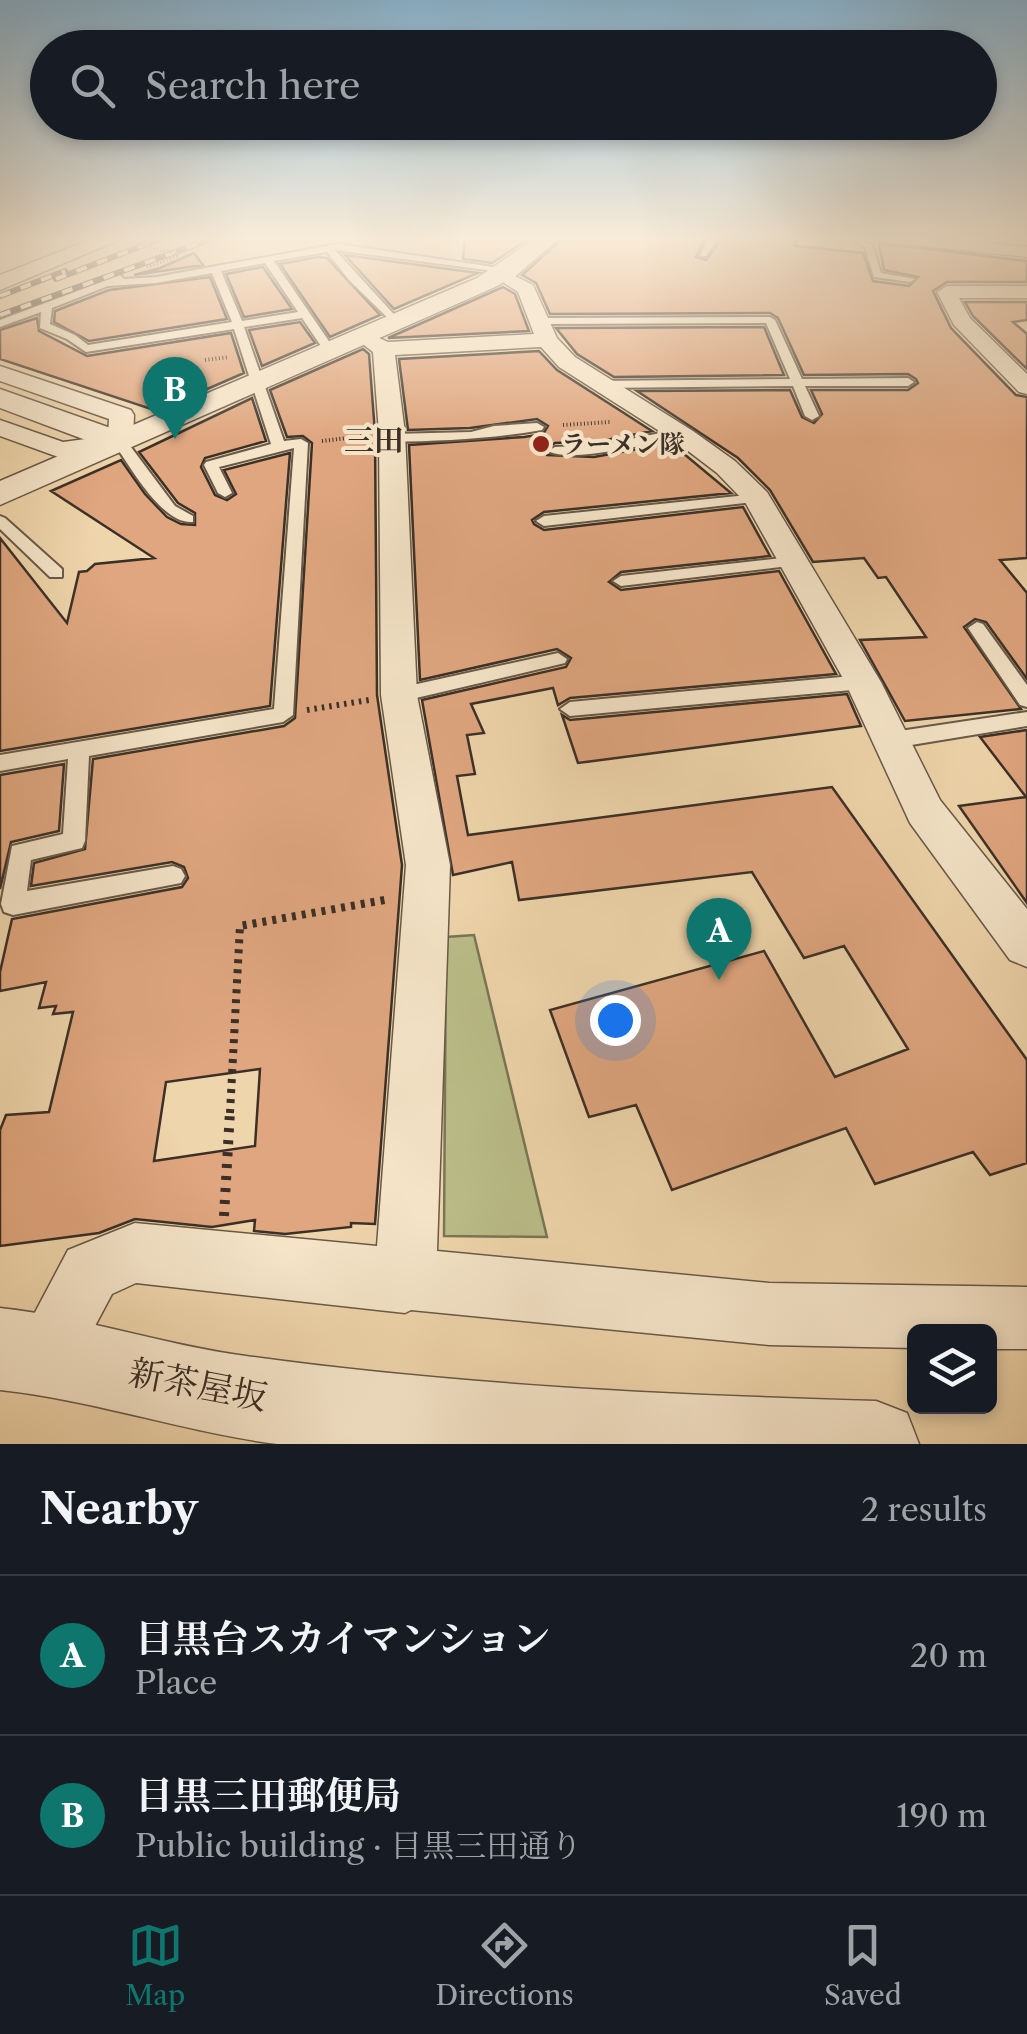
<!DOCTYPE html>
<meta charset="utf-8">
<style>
:root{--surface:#171b24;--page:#242831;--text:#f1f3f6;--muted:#9ea1a6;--line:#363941;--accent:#0f766e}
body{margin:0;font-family:"Libre Caslon Text","Noto Serif JP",serif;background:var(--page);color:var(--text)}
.controls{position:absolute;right:30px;bottom:30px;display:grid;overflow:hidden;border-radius:15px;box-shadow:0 5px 15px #0003}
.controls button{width:90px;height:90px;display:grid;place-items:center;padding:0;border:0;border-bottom:2px solid var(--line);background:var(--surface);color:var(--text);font:50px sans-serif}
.you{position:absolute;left:615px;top:1020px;width:35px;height:35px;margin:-25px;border:8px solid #fff;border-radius:50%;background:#1a73e8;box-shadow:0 0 0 15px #1a73e833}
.badge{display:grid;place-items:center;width:65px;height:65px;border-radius:50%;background:var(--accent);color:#fff;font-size:32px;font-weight:700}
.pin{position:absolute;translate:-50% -82px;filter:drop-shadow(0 2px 5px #0008)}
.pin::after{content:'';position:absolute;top:52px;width:35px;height:30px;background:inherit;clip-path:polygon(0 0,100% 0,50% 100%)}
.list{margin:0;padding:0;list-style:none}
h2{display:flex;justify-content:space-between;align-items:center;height:130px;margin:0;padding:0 40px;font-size:42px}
h2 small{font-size:32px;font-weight:400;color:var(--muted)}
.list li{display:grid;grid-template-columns:65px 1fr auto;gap:30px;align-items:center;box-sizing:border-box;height:160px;padding:0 40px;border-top:2px solid var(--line)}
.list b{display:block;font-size:38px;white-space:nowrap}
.list p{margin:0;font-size:32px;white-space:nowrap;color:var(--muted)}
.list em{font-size:32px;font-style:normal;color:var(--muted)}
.icon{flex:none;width:55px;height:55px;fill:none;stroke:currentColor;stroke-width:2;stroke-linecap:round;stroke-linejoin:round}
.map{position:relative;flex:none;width:1027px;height:1444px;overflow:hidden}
.search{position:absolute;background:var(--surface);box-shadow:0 5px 15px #0003;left:30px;right:30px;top:30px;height:110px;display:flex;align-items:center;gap:25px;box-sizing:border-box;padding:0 35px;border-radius:55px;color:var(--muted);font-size:38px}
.sheet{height:450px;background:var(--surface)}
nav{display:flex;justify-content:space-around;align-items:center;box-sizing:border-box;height:140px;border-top:2px solid var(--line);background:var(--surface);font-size:28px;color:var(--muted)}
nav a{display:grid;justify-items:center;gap:5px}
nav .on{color:var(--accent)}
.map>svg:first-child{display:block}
.green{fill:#babd88;stroke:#7a7658;stroke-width:2.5}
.building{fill:#dfa67f;stroke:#3b3027;stroke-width:2.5;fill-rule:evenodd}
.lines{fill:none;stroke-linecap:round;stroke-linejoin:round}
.service-casing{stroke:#685948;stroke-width:4}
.minor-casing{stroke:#685948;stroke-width:3}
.tertiary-casing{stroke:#685948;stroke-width:3}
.path-far3{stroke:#3b3027;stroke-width:4;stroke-dasharray:1 2.5;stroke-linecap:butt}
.path-far2{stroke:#3b3027;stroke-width:6;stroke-dasharray:2.5 5;stroke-linecap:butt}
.path-far1{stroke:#3b3027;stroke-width:8;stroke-dasharray:4 6;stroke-linecap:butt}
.path{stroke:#3b3027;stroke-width:10;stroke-dasharray:4 8;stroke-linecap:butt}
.service{fill:#f5e4c8;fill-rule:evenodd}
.minor{fill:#f5e4c8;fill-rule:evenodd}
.tertiary{fill:#f5e4c8;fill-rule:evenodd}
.rail-casing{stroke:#3b3027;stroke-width:6}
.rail{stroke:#f5e4c8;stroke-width:4;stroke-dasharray:11;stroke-linecap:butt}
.path-bridge{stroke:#3b3027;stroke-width:4;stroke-dasharray:1 2.5;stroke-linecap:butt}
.poi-dot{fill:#8f2418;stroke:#f5e4c8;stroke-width:4}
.labels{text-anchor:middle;stroke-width:8;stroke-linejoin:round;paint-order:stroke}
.far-poi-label{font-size:25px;font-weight:bold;fill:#3b3027;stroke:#f5e4c8;text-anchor:start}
.far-quarter-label{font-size:30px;font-weight:bold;fill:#3b3027;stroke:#f5e4c8}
.near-street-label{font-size:35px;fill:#3b3027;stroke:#f5e4c8}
</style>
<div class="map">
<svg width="1027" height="1444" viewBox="0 0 1027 1444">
<rect width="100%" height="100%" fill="#efd5ab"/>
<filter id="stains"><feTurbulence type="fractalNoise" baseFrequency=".002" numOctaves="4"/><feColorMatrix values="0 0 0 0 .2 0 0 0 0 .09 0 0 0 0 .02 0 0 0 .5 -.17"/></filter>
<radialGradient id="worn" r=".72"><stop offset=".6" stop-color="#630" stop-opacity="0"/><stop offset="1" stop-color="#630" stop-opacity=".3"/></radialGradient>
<path class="green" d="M474,935L547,1237L444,1236L446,937Z"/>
<path class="building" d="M465,240H527L492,263L463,259Z
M561,240H704L696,257L706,260L721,240H797L795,246L863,253L873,281L909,286L918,277L884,270L879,243L1027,261V282H947L933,291L951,328L1016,395L1027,397V558L1000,560L1027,593V679L986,622L975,619L964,627L1021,709L905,721L860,640L926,637L886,577L878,578L864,558L813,562L770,490L738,458L637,391L790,390L802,417L814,423L822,414L811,390H908L918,383L916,379L908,374L804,375L778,318L770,313L550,314L536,283L522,275Z
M194,253L203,265L134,275L160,268Z
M345,255L478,273L394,309Z
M318,257L327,258L380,315L330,337L280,264Z
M263,267L292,309L244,317L226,274Z
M210,277L227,319L89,341L54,322L55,311L109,290Z
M503,287L515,294L529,331L388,338Z
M965,302H1027V320L1013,322L1027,334V369L973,316Z
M37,318L39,331L87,356L231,333L244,373L157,411L0,359V330Z
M300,322L315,343L262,366L249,330Z
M764,327L784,375L614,377L577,354L556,328Z
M363,349L369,354L375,433L377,695L402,865L375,1224L351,1223V1227L285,1234L254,1231L255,1220L212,1227L135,1219L99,1233L0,1246V1130L6,1115L49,1112L73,1012L53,1014L56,1006L39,1008L46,982L0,991V972L12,919L182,887L188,878L184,867L172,862L31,886L34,863L85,849L93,759L284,726L295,718L312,443L303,436L287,437L270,390ZM260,1069L255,1146L154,1161L166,1082Z
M539,351L557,370L652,431L601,441L555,443L544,450L547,455L594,457L671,443L731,493L544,512L532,520L534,524L544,530L743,507L770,556L621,572L609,582L621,590L779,571L836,674L570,698L558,705L553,688L471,704L484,733L467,735L475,774L457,776L468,835L832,787L1027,1060V1163L990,1175L973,1152L875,1184L846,1128L672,1190L636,1105L589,1117L550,1010L764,951L835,1077L908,1049L844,946L804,958L752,872L519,900L512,862L453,875L422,700L566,667L571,658L557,649L420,680L409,445L524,437L543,434L548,426L537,419L470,428L408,430L399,359Z
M252,398L266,441L205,458L201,467L215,495L227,500L236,494L224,470L290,453L270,706L0,751V538L67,623L79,572L87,571L95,564L154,558L51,491L121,460L145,494L167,517L181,524L195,525V513L178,503L139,452Z
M847,694L861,726L578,763L562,715L570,720Z
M1027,730V903L959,806L1026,797L980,737Z
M64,764L59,831L11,842L0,889V775Z"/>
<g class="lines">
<g class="service-casing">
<path id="service" d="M708,240H717L706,256H700Z
M854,240L872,244L881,273L915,279L910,282L874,277L865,247Z
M338,244L514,270L509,273L335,250L401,322L402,324L397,327L349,280L327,252L274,261L337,353L327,355L302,318L244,327L284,441L301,439L308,443L293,715L283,722L89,756L85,841L82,848L31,860L27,891L173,866L181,869L185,876L181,883L13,915L4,912L1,904L12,846L63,834L68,759L0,771V755L274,709L294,448L219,467L232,493L225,497L218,493L204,465L206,462L271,444L234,329L86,352L67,339L40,328L41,312L0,327V320L120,275L124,279L156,277ZM265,263L298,312L242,321L221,271ZM212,273L232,322L88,345L75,335L50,324L52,308L108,286L156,283Z
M770,317L775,320L802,379L908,378L914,382L908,386H805L819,416L812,420L805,416L793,386L596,388L592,387V381L790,379L766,323L542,324L537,321L542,318Z
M537,423L544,427L542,430C492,439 442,441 392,442L385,438L392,434L471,432L494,426Z
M680,429L685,430V436C657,442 570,464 548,451L555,447L601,445Z
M115,439H125L175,506L193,516V522C162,525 130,466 113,442Z
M757,494L764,498L762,501L544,526L536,521L544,516Z
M0,516L5,518L62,569V577H50L0,529Z
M791,557L799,562L797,565L621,586L613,581L621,576Z
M977,622L983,624L1027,685V707L1020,705L968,628Z
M558,653L567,659L565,663L399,702L389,695L399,688Z
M863,675L873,682L863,689L570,716L560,709L570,702Z
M1027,712V726L893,748L886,745L883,740L886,735L893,732Z"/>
</g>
<g class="minor-casing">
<path id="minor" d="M906,240H960L1027,247V257L914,245Z
M501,269L533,285L557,338L575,357L693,431L735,461L767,492L881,682L940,800L1027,909V967L1010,960L910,823L845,682L745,502L717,473L675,441L559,367L541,347L395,355L405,433L417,695L450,865L437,1251L769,1283L1027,1287V1349H990V1332H914V1348L769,1345L411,1310L405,1313L136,1283L112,1294L69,1375L46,1384L23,1375L14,1352L68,1250L135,1223L377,1246L406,865L381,695L379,433L373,352L355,338L366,332L388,342L534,334L518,292L492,275Z
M947,286H1027V298H959L970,318L1027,374V394L1019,392L954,325L937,292Z
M0,366L131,410L134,415L133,442L120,450L61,458L0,436V420L63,442L108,436L109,419L0,381Z"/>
</g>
<g class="tertiary-casing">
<path id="tertiary" d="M89,240H119L0,290V275Z
M533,240H557L517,275L493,288L0,505V481L91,442L0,408V389L119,431L477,278Z
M0,1308C84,1317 163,1345 246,1356C455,1385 666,1395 876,1401L907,1413L919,1444H277C184,1432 94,1400 0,1390Z"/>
</g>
<path class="path-far3" d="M205,360L229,357
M563,425L610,422
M322,441L364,436"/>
<path class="path-far2" d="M307,710L369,700"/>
<path class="path-far1" d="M230,1113L240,926L390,899"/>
<path class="path" d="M224,1216L230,1111"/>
<use href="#service" class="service"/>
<use href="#minor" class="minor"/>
<use href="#tertiary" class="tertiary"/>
<g class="rail-casing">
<path id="rail" d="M56,279L157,240
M0,296L65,271
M0,315L209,240"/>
</g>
<use href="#rail" class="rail"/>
<path class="path-bridge" d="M127,240L179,255L147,267"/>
</g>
<linearGradient id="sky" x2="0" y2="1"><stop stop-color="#89b5d2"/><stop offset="0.54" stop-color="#f8ecd9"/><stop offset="1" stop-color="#f8ecd9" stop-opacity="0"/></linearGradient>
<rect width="1027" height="442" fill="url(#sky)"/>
<circle class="poi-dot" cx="541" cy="444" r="10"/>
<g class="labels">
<g class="far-poi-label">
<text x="561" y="453">ラーメン隊</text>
</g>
<g class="far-quarter-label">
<text x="374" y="451">三田</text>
</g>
<g class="near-street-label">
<text transform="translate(198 1385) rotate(11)" y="12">新茶屋坂</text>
</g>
</g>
<rect width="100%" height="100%" filter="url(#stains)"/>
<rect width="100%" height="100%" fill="url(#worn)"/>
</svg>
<div class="controls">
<button><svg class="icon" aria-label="layers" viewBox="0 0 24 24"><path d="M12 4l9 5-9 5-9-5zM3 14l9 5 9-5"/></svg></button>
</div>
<div class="you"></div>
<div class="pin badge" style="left:719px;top:980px">A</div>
<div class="pin badge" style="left:175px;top:439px">B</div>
<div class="search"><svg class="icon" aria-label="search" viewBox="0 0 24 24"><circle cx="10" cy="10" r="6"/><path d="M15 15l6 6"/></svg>Search here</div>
</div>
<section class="sheet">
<h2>Nearby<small>2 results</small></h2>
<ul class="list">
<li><span class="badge">A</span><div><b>目黒台スカイマンション</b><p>Place</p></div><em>20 m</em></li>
<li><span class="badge">B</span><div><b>目黒三田郵便局</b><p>Public building · 目黒三田通り</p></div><em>190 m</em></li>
</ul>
</section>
<nav>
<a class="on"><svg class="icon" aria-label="map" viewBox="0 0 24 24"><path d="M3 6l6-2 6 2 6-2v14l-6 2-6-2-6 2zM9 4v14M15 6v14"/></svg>Map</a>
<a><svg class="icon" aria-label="directions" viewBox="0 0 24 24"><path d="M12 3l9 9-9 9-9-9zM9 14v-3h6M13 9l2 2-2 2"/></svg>Directions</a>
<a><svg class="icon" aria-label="saved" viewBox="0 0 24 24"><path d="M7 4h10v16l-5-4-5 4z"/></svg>Saved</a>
</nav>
